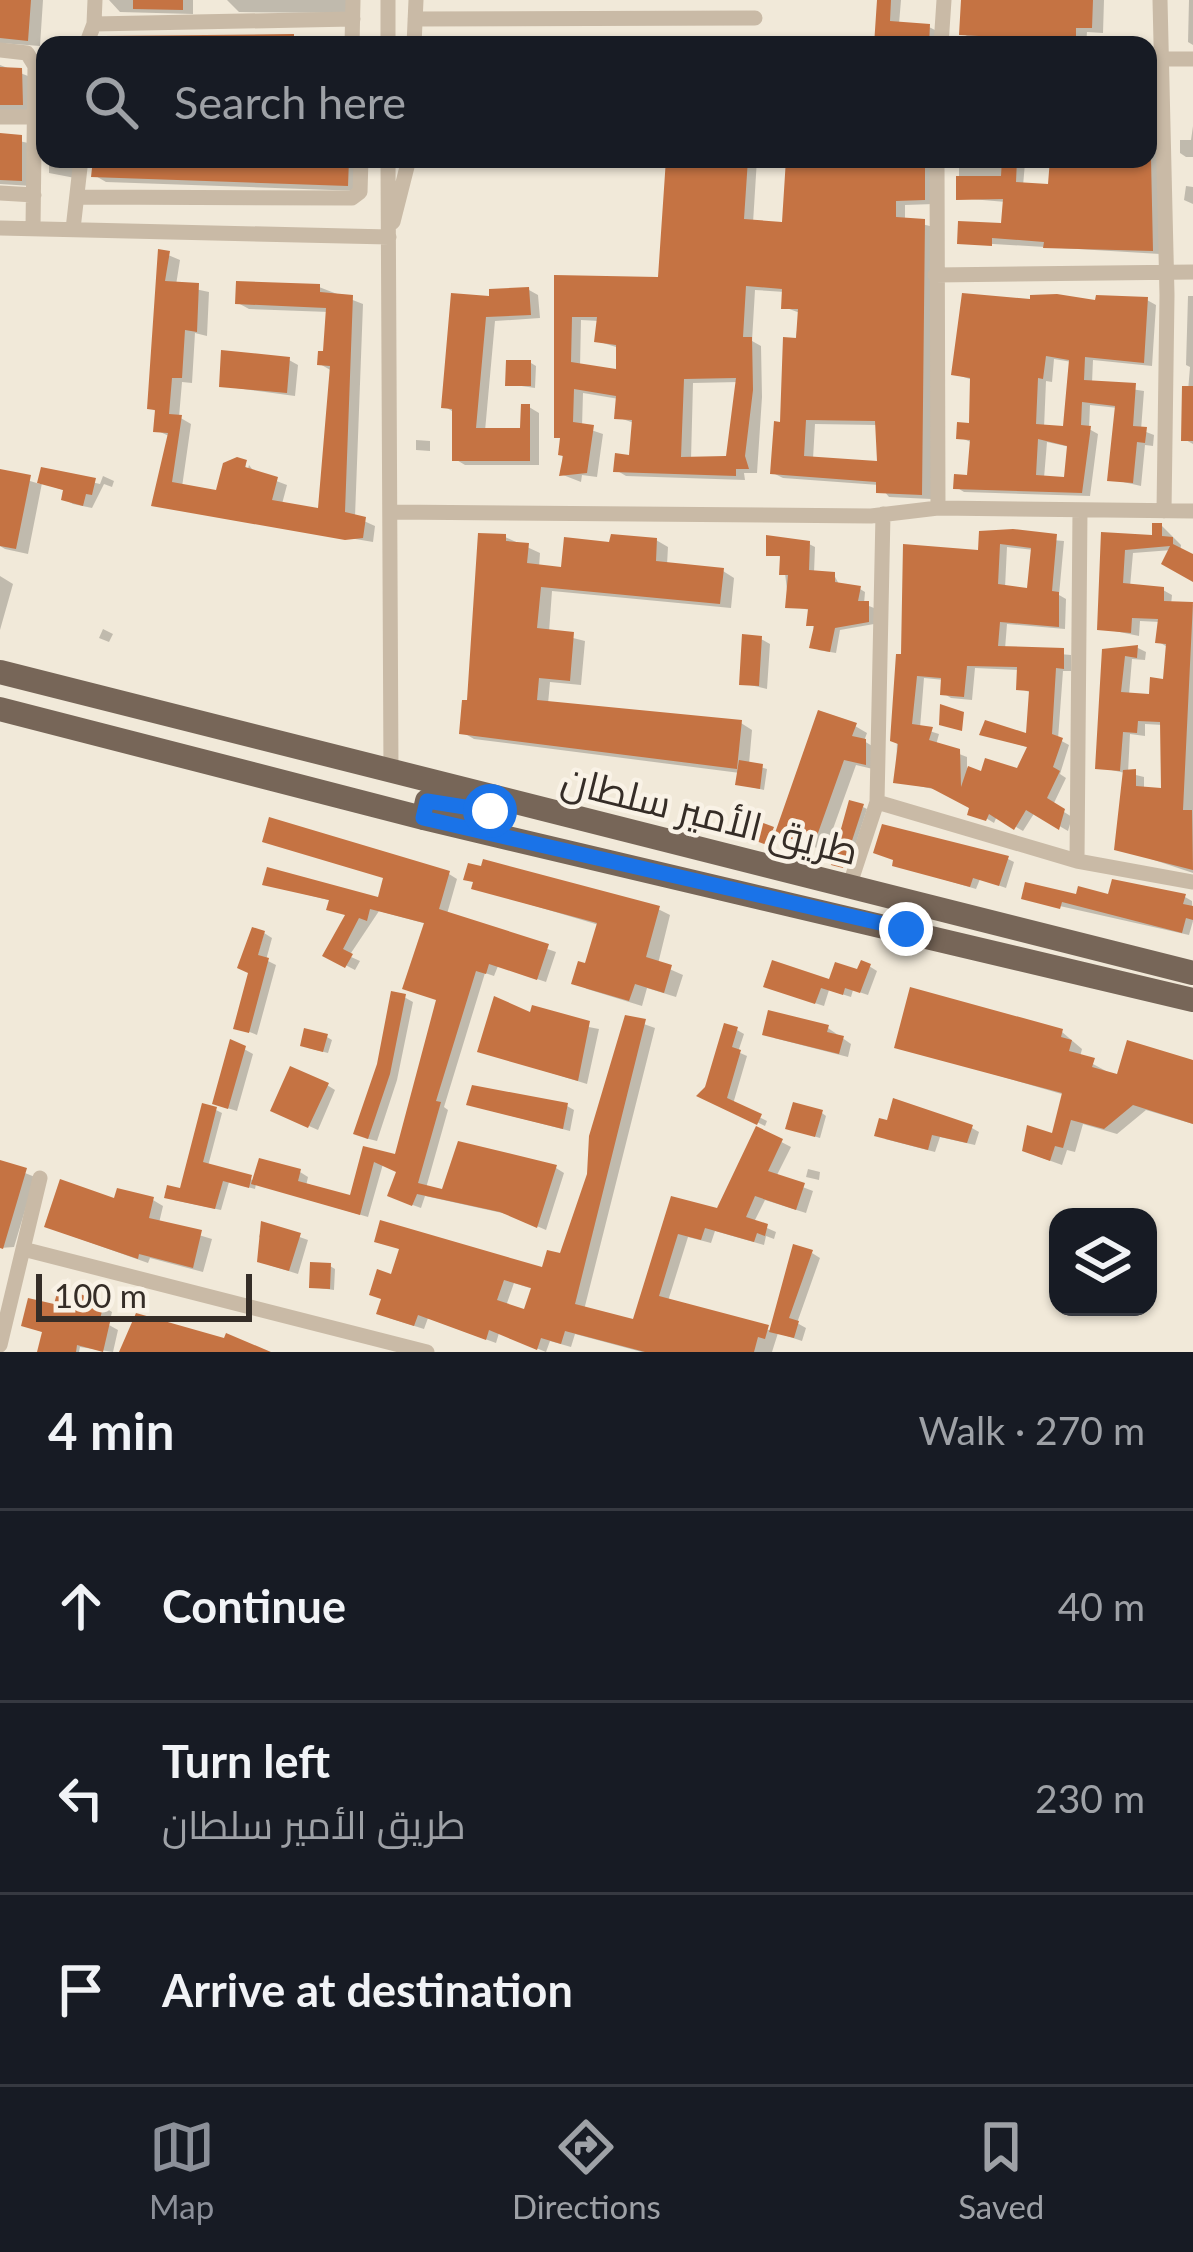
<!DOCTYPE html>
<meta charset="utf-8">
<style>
:root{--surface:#171b24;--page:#242831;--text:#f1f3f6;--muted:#9ea1a6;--line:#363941;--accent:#8c9099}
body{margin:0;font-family:Lato,Cairo,sans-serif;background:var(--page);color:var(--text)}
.controls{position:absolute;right:36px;bottom:36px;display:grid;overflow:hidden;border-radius:24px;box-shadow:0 3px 9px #0004}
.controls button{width:108px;height:108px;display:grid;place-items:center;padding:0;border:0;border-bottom:3px solid var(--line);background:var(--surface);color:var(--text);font:60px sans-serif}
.scale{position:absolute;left:36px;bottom:30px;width:216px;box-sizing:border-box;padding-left:12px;border:6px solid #352d27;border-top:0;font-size:33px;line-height:42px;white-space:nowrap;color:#352d27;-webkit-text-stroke:9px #f9f2e6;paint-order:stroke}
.stop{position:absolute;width:36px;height:36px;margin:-27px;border:9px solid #1a73e8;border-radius:50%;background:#fff}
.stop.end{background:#1a73e8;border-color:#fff;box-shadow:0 3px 12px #0008}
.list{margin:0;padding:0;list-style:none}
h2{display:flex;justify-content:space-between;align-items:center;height:156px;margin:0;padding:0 48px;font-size:51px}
h2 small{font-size:39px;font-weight:400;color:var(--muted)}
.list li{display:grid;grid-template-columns:78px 1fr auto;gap:36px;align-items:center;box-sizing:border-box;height:192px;padding:0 48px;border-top:3px solid var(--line)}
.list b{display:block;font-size:45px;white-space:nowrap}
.list p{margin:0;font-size:39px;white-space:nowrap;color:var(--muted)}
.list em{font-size:39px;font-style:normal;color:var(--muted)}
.icon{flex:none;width:66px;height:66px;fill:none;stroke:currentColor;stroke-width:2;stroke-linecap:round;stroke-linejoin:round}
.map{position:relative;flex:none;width:1193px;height:1352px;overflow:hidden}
.search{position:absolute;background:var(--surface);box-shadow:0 3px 9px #0004;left:36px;right:36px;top:36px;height:132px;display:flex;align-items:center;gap:30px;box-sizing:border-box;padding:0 42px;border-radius:24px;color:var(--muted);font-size:45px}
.sheet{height:732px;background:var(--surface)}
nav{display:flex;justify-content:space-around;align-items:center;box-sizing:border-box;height:168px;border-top:3px solid var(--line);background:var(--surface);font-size:33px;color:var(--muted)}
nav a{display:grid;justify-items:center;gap:6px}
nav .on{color:var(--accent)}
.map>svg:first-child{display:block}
.shadow{fill:#0003;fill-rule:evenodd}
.building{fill:#c57343;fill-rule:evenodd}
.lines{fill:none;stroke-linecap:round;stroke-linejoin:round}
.street{stroke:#c9baa6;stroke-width:15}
.primary{stroke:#776658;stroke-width:24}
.route{stroke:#1a73e8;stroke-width:15}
.labels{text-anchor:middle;stroke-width:9;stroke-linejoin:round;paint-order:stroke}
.street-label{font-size:39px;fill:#352d27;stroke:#f9f2e6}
</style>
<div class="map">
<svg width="1193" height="1352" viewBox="0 0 1193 1352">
<rect width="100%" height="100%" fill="#f1e9d9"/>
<path class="shadow" d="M0,0H43L40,46L0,43Z
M109,0H193V14L120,12Z
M227,0H349L348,13L239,12Z
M880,0H901L899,24L929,27L939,32V45H877Z
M964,0H1104L1103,33L1087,32L1086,45L974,40L962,33Z
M1189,0H1193V45L1188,42Z
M0,65L33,78V110L0,113Z
M1148,80L1157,85L1160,254L960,242L1004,226L1006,202L959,198V159H1148ZM1025,163L1052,165L1051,188L1023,186Z
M1193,126V157H1186L1180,153V140H1191Z
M0,137L33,144L32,186L0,184Z
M49,159H75V178L49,173Z
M95,159H362L360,191L106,182L94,175Z
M669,159H757L753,223L784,225L789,159H936L934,204L905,205V220L934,227L931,499L889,497L879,485L783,478L773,473L800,313L784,307L785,292L755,290L752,341L761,346L762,397L757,473H744L745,480L626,476L616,470L631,458L634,423L617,417L619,399L583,393L582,427L603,434L597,477L582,475L581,482L563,475L557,278L661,280ZM581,320L599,321L597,341L619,348V373L580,367ZM739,382L729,459L691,460L693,383ZM815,424L877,425L880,464L813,459Z
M1186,186L1193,187V204L1184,200Z
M161,252L180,260L176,285L209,292L207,336L195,333L192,383L182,382L179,417L191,424L182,487L218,493L237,460L246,463L244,483L249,465L255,473L287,485L282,504L321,511L332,371L320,364L326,355L329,312L249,309L238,303L319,287L363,304L355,517L375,526L373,542L155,505L171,437L156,430L158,412L150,408Z
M529,290L538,295L540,318L495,321L485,431H523L529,407L539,413V465H465L455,459V413L444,406L492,299Z
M1188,296H1193V444L1184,439L1190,367L1186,365Z
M1147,300L1156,305L1152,366L1093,360L1092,383L1144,391L1141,430L1154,435L1153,446L1145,445L1141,486L1110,479L1118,408L1090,405L1089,429L1098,434L1090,496L964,492L956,487L970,478L973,443L959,437L972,426L973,380L954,374L1098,303ZM1054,359L1072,362L1066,429L1044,428L1046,381L1052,382ZM1047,442L1070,447L1066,480L1044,478Z
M289,360L298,365L295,396L222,386Z
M531,363L536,366L535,388L508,384Z
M416,440L430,441V451L416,450Z
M43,471L100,484L103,476L114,481L112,487L104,484L92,508L73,504L64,499L66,491L42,483L28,554L5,549L0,546V472L40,484Z
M1162,526L1181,545L1180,553L1193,560V579L1172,550L1133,553L1130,587L1163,590L1172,595L1171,605H1193V873L1151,859L1125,773L1098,767L1105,652L1138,648L1146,652L1145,660L1132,659L1129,695L1152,698L1166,682L1169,648L1159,642L1160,622L1140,621L1139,636L1100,628L1104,535L1155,539ZM1145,724L1163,725L1164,791L1144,790V777L1128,773L1130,734L1145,736Z
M982,534L1064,541L1059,595L1066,599L1065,629L1007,624L1005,649L1071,655V671H1063L1058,739L1069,745L1060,774L1066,778L1053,805L1072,817L1068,831L1035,812L1023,831L997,816L994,823L942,791L896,781L899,657L981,554ZM1007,547L1034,550L1030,591L1005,588ZM975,668L1020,670L1019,688L1032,693L1029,737L983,734L1030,748L1018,772L983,775L967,768V757L936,745L939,734L920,728L924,678L944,680L943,693L951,698L972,700Z
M505,537L540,553L539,567L564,570L612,545L656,540L668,547L667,565L723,571L734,578L731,608L552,591L549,632L585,641L581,685L550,682L548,704L741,723L752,730L749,764L767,769L764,790L738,784L740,773L474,739L462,732Z
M809,544L815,547L814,573L834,575L840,586L860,589L865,592L864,604L874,608V624L840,630L836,653L818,650L810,610L789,606L783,557L769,554Z
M0,576L13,584L0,630Z
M103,629L113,634L109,642L99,638Z
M761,639L770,644L767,689L742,683Z
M855,726L867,733L864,741L877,749V770L856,765L825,851L790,838Z
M863,807L867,809L848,868L839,866Z
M773,830L778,832L773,845L751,837Z
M1008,859L1014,862L1006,888L980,879L976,889L895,865Z
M449,874L457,879L447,914L556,952L546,982L498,966L494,976L485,973L444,1107L448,1110L426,1188L444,1193L556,1168L564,1173L546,1230L511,1215L425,1196L421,1208L399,1200L400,1172L383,1164L368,1217L256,1184L255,1189L229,1182L221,1210L174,1200L182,1192L216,1110L222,1113L208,1166L256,1181L300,1172L308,1177L306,1186L352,1199L365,1150L397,1158L439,1001L427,924L379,911L349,956L360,961L355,970L326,955L347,916L332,901L265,884L380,900Z
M474,888L658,909L670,915L658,964L683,975L676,997L647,988L642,1006L587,989L575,982L587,966L599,925Z
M1078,897H1185L1192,901L1193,921L1189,935L1024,898Z
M264,933L272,938L266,960L276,965L257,1035L237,1027Z
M869,966L877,971L868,995L853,990L851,997L829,990L824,1006L775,990L831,983Z
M404,997L413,1002L397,1080L377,1141L365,1138L380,1065Z
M532,1016L599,1029L587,1084L481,1051Z
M627,1018L655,1028L584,1310L635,1323L673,1200L716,1213L758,1130L791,1147L776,1177L813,1191L806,1213L765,1200L754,1222L776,1232L774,1239L766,1236L764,1245L715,1231L711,1243L688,1237L668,1301L772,1331L812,1253L820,1258L797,1323L806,1328L802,1341L778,1333L772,1352H642L575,1334L571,1347L550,1341L546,1352L499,1333L496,1343L428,1318L424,1329L389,1318L402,1250L377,1240L544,1271L562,1257L573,1236ZM514,1283L533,1289L526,1313L506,1306Z
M828,1028L851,1044L848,1057L774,1038Z
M737,1030L744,1034L738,1052L747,1056L733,1104L767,1121L765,1126L701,1095Z
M1062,1032L1082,1049L1080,1057L1119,1078L1193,1063V1124L1146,1110L1117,1134L1083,1124L1075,1152L1067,1150L1062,1165L1037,1156L1054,1137L1065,1095L897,1046Z
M327,1037L332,1040L328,1053L308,1048Z
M244,1049L253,1054L237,1111L224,1107Z
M327,1085L335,1090L318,1130L282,1114Z
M567,1106L574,1110L570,1131L477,1107Z
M822,1113L826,1116L820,1138L793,1130Z
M972,1128L979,1132L975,1145L940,1137L935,1152L885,1139Z
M0,1163L35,1177L14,1247L0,1248Z
M808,1169L820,1172L819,1180L806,1177Z
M153,1200L163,1206L159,1223L212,1239L203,1272L150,1258L148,1263L58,1231L117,1202Z
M263,1224L308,1240L298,1274L269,1265L266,1241L259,1237Z
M330,1266L335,1269L334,1290L312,1287Z
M102,1306L112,1312L109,1325L118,1330L113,1352L80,1347L79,1352H40L45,1333L24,1325L56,1308Z"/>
<path class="building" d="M0,0H31L28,41L0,38Z
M133,0H183V10L133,9Z
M877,0H891L890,21L930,24L929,45H874Z
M961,0H1093L1092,28H1076V41L959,35Z
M294,34V45H104V36Z
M0,67L22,68L23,105H0Z
M0,133L22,135V181L0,180Z
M93,159H349L348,186L91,177Z
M666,159H748L744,219L782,222L786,159H925V200L896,201V217L925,219L922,495L876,493V482L770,474L774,421L780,422L783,337L796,338L798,309H781L782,289L746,286L743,337H752L753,390L745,456L749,469H736V476L613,472L615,453L629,455L632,420L614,419L616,396L574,389L573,422L594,425L587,473L559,476L563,456L558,455L560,438H554V275L658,277ZM572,317H597L594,342L616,345V369L571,362ZM736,378L726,456L681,457L684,379ZM806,420L875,421L877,461L804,456Z
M1002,159H1017L1016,182L1048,184L1050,159H1151L1153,251L1043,248L1044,242L992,238V246L957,244L958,221L1001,223L1003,199L956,200V176H1001Z
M158,249L170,251L165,281L199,283L197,332L185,330L182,378H172L169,414L182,415L172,482L216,490L223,463L237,457L247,460L245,467L278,477L272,500L318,508L330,366L317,365L318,351H323L326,308L235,304L236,281L320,284V292L353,295L345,512L366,517L363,538L345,540L151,506L168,433L153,432L155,410L147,409Z
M529,287L531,315L486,317L476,428H520L521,404H530V461H452V409L441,408L451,293L489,296V289Z
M962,293L1030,299V295L1057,294L1095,300L1096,295L1148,297L1144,363L1085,357L1084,380L1136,383L1133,426L1147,427L1145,443L1137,442L1133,483L1107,481L1115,406L1082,402L1081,425L1091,426L1082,493L953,489L954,474L967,475L970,440L956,439L957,422L969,423L970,378L951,375ZM1046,356L1069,360L1063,426L1036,424L1038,378L1043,379ZM1038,439L1067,446L1064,477L1036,475Z
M221,350L290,357L287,393L219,387Z
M506,360H531V386H505Z
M1182,386H1193V441H1181Z
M41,467L96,478L92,495L86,494L83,506L61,500L63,490L37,483Z
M0,469L31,475L16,549L0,546Z
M1152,523H1162V536L1173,537V544L1193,554V582L1161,564L1170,546L1125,550L1123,583L1164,587V601L1193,602L1183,810H1192L1193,870L1114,850L1123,770L1136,769V786L1161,788L1160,722L1138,721L1137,733L1123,732L1120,771L1095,769L1102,649L1138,645L1137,658L1125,656L1121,692L1149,694L1150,677L1163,679L1166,644L1155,643L1158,619L1132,618L1131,633L1097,630L1101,532L1152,535Z
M1013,529L1057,534L1052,591L1059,592V627L1000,622L998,646L1064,648V669L1056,668L1052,734L1063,738L1053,767L1060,771L1047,798L1065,809L1059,830L1026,810L1014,830L989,814L986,821L967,815L969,808L931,788L893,783L898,744L890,741L896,654H901L903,544L978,550L979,531ZM1000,544L1031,548L1027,588L998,584ZM967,666L1017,667L1016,690L1029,691L1026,733L985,720L979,735L1027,747L1017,768L985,758L981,771L968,766L961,787L960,749L929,740L933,727L912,724L917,676L941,678L940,695L964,697Z
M478,533L506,534V541L529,543L527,563L561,567L564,537L609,542L611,534L657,538L656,561L724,568L720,604L541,587L537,628L574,632L570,681L539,678L537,700L742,720L737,769L459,734L462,700H467Z
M766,535L810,541L809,570L835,572V582L861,586L858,601H869V622L835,628L830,652L809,648L814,626H806L808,609L785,608L788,575H779L780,556H766Z
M742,634L762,636L759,686L739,685Z
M940,704L964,712L962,731L939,725Z
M818,710L857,723L852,736L866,739V765L844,760L813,847L775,833Z
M739,760L763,764L760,789L735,785Z
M849,800L864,804L843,868L831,865Z
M269,817L450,871L439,909L549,944L537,980L489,964L486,974L476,971L436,1101L441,1102L418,1183L442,1189L458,1141L557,1165L537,1228L500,1212L417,1194L412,1206L387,1196L396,1172L374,1162L360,1215L251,1184L259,1158L301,1169L298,1181L350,1195L363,1146L395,1154L436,1000L402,989L424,923L370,909L367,921L359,918L343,949L353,954L345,968L322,956L345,915L326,910L329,900L262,885L267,867L378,897L383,878L262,842Z
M750,818L774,827L767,845L743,836Z
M882,824L1009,856L999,886L973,878L970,887L892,866L893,860L873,853Z
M483,859L660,906L646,957L672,965L664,993L635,984L629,1001L571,984L578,961L585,963L597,923L471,889L473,882L463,880L468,863L481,866Z
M1112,879L1186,894L1183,904L1193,906V920L1186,918L1182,933L1062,902L1060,909L1021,899L1025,882L1076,894L1078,886L1108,894Z
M252,927L265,931L258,955L269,958L249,1033L233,1029L248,973L237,968Z
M772,960L829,979L835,962L857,969L861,960L871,964L860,993L845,988L843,995L821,988L815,1004L763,987Z
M910,987L1063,1029L1061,1037L1072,1040L1069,1051L1095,1058L1092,1067L1117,1074L1127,1040L1193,1060V1124L1133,1105L1104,1129L1071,1120L1063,1148L1055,1146L1050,1161L1022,1151L1027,1125L1052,1133L1062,1093L894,1048Z
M391,991L406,994L390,1074L368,1139L353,1134L377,1064Z
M494,996L530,1012L532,1005L590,1021L578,1081L477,1052Z
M768,1010L829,1025L827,1032L844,1036L839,1054L762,1035Z
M625,1015L646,1019L575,1304L633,1319L671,1196L717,1208L756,1126L783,1139L768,1171L805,1183L796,1210L755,1196L746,1217L768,1224L765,1236L757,1233L754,1242L705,1228L701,1240L678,1234L659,1296L769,1325L765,1339L758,1337L754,1352H645L565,1331L561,1344L541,1338L537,1350L489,1330L486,1340L418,1315L414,1326L376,1314L381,1299L369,1295L377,1269L391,1274L399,1249L374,1242L380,1220L542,1267L547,1250L560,1253L587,1174L589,1136ZM504,1280L531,1288L524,1309L497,1300Z
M724,1023L738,1027L732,1047L741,1050L727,1098L762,1114L757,1125L696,1096L705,1087Z
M304,1028L328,1034L323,1052L300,1046Z
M230,1039L246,1046L228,1109L212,1104Z
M290,1066L329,1083L308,1128L270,1111Z
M472,1085L568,1103L563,1129L466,1105Z
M893,1098L973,1125L967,1143L932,1135L928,1150L874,1136L879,1118L887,1120Z
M793,1102L823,1110L815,1137L785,1129Z
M202,1103L217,1107L203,1162L252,1175L249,1188L223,1181L215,1209L164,1198L167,1185L180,1188Z
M0,1160L27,1168L3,1249L0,1248Z
M60,1179L114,1198L117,1188L154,1197L149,1218L202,1230L193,1268L139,1254L138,1259L44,1227Z
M261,1221L301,1233L289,1271L257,1262Z
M793,1244L813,1250L789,1318L799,1321L794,1338L769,1332Z
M310,1262L331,1263L330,1289L309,1288Z
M59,1286L104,1303L100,1319L110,1322L103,1352L77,1345L76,1352H37L42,1332L21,1326L28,1298L54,1304Z
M136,1313L224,1338L226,1333L271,1352H119Z"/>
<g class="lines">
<path class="street" d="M388,0V45
M1160,0L1167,295L1164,511
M415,19L755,18
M94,24L95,0
M86,45L94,24L353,19
M352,45L353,0
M414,45L416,0
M941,45L944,0
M0,50L27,53L35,66L33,228
M1148,59H1193
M0,117H35
M388,159L391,774
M937,159L938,508
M0,193L34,195
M81,197L352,198L360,192L361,159
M393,222L409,159
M0,228L389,237
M73,229L81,159
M935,275L1193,272
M390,512L871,516L938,508L1193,511
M883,514L877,802L1077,861L1193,882
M1077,861L1080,510
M849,887L877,802
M23,1249L427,1352
M0,1345L40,1178"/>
<path class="primary" d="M0,672L1193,973
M0,709L423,818L1193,1000
M423,818L427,801L480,809"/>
</g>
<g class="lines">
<path class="route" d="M490,811L427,801L423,818L906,929"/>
</g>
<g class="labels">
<g class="street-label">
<text transform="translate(710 815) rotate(14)" y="14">طريق الأمير سلطان</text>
</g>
</g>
</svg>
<div class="controls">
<button><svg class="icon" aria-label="layers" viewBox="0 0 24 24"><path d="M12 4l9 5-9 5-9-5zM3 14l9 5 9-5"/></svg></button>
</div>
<div class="scale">100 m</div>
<div class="stop" style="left:490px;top:811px"></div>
<div class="stop end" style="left:906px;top:929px"></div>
<div class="search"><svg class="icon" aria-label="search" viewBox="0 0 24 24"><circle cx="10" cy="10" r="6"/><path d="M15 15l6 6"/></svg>Search here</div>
</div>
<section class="sheet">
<h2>4 min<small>Walk · 270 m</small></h2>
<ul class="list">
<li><svg class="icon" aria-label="ahead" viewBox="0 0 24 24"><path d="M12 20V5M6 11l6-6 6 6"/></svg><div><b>Continue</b></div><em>40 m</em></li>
<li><svg class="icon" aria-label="left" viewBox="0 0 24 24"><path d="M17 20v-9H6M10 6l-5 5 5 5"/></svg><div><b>Turn left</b><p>طريق الأمير سلطان</p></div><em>230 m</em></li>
<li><svg class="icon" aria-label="arrive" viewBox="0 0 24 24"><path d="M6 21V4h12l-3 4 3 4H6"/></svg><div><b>Arrive at destination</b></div></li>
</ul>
</section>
<nav>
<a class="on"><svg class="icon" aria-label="map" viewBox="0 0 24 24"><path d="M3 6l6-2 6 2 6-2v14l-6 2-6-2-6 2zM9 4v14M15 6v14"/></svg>Map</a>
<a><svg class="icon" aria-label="directions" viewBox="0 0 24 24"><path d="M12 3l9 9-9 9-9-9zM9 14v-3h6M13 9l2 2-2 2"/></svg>Directions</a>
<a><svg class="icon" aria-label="saved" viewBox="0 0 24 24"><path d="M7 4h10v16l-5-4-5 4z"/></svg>Saved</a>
</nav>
